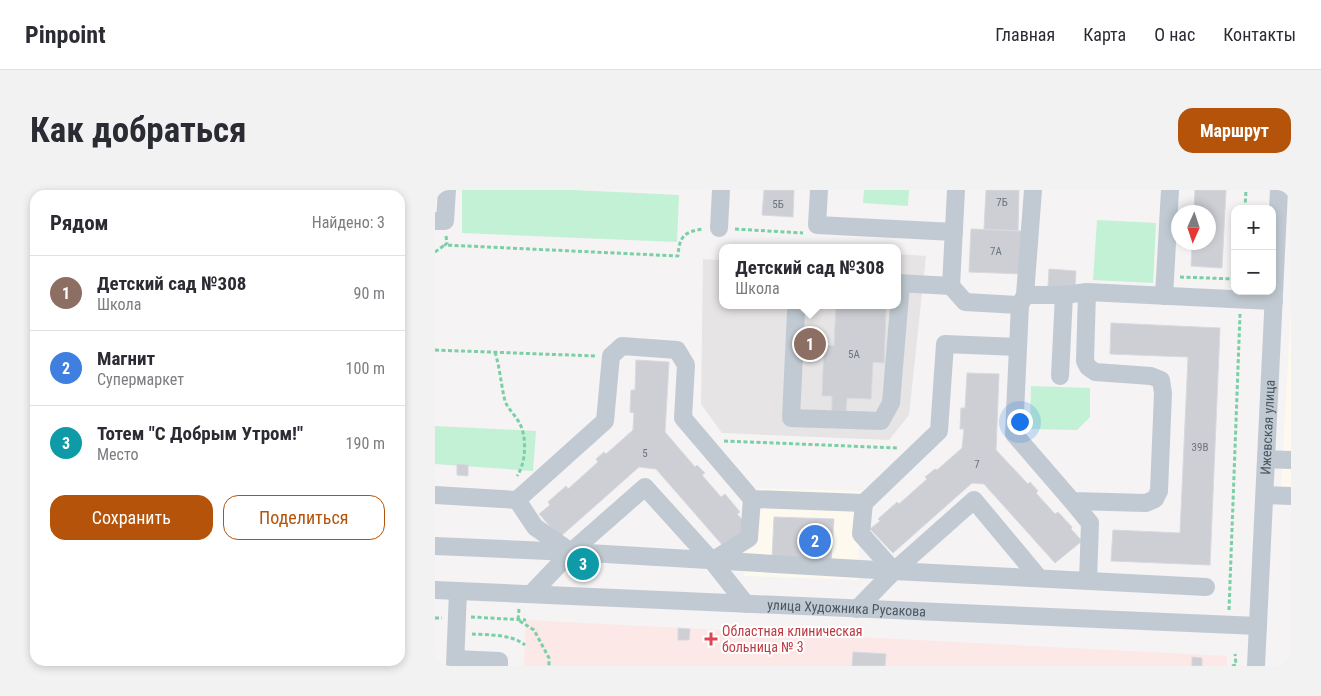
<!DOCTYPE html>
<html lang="ru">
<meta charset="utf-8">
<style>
:root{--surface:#fff;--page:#f2f2f3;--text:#2b2b33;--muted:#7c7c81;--line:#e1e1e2;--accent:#b45309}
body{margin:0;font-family:"Roboto Condensed",sans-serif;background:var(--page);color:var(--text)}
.controls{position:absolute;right:15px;top:15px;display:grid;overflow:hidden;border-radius:10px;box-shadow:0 2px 8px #0003}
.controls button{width:45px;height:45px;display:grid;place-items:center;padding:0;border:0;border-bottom:1px solid var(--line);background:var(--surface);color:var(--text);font:25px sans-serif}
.compass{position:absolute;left:736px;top:15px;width:45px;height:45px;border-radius:50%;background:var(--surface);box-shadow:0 2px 8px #0003;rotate:183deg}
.you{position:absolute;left:584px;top:231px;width:18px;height:18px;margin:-12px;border:4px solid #fff;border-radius:50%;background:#1a73e8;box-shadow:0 0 0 8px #1a73e833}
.badge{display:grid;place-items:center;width:32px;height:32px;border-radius:50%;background:var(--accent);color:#fff;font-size:16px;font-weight:700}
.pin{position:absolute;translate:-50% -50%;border:2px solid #fff;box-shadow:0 1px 5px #0006}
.popup{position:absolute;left:284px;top:54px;width:182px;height:65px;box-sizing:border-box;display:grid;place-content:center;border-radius:10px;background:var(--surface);filter:drop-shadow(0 1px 4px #0005);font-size:16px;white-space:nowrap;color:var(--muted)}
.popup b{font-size:19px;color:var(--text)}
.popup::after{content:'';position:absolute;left:50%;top:100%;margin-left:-10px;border:10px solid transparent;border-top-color:var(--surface)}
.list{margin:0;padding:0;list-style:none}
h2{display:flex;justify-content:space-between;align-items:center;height:65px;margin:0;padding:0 20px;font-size:21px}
h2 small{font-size:16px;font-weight:400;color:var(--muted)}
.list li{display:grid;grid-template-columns:32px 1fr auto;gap:15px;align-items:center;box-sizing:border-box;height:75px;padding:0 20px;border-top:1px solid var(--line)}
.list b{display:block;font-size:19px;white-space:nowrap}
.list p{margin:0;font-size:16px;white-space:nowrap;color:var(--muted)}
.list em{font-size:16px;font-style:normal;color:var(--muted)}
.actions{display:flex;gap:10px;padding:15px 20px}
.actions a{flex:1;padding:11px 0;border:1px solid var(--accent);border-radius:15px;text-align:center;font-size:18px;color:var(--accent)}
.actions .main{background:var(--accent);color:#fff}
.map{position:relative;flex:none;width:856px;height:476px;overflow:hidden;border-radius:15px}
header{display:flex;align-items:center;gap:30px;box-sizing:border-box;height:70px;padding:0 25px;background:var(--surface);border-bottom:1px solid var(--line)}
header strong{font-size:24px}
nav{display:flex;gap:28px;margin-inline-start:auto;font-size:18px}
.intro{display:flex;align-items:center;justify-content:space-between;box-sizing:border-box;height:120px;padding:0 30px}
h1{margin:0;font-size:35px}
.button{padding:12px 22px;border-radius:15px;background:var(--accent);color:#fff;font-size:18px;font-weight:700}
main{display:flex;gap:30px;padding:0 30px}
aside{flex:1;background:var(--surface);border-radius:15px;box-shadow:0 2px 8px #0003}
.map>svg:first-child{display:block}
.commercial{fill:#fdf9ef}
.education{fill:#e6e4e5}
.medical{fill:#fce8e6}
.green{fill:#c3f1d5}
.building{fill:#cdcfd5;stroke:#d7d9de}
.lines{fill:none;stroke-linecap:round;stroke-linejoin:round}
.path{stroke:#7ad0a6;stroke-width:3;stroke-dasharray:4 2.5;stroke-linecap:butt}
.minor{stroke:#c1cad2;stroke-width:18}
.health-dot{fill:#e0444e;stroke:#fff;stroke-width:2}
.labels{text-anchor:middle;stroke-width:4;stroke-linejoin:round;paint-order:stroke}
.number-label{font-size:11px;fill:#6b747e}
.street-label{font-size:14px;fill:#4a5661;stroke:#fff}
.health-label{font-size:14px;fill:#be3a42;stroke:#fff;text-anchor:start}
</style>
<header>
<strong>Pinpoint</strong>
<nav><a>Главная</a><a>Карта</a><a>О нас</a><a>Контакты</a></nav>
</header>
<div class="intro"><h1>Как добраться</h1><a class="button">Маршрут</a></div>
<main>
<aside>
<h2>Рядом<small>Найдено: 3</small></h2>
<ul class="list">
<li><span class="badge" style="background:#8d6e63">1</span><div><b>Детский сад №308</b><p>Школа</p></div><em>90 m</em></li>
<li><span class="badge" style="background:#3f7fe0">2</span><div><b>Магнит</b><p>Супермаркет</p></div><em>100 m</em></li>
<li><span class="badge" style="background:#0f9aa8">3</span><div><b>Тотем &quot;С Добрым Утром!&quot;</b><p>Место</p></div><em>190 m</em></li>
</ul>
<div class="actions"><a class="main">Сохранить</a><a>Поделиться</a></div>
</aside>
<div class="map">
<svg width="856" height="476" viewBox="0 0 856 476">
<rect width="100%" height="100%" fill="#f5f3f3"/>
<path class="commercial" d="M856,119V312H845Z
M312,298L426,301L423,390L309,386Z"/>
<path class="education" d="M463,64L491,66L474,225L454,250L287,243L266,214L268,69L287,70L288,115H462Z"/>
<path class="medical" d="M91,430L792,466V476H89Z"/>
<path class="green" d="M27,0H139L244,5L242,52L27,43Z
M429,0H474L473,16L428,13Z
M662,30L721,33L718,93L658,90Z
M596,196L655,198V227L642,240L595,239Z
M0,236L101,241L98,281L0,274Z"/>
<path class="building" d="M329,0H359L358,27L327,25Z
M551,0H584L583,41L549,39Z
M760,0H791L787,78L756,76L757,52H774V22H759Z
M536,39L589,41L587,84L534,82Z
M614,79L641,81L640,98L613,97Z
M421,115H440V118L451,119L449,173L438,172L436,209L412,208L411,221H397V206H387L389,155L399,156L401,117L421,118Z
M676,133L785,138L775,375L676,371L678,340L745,343L753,167L675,164Z
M201,170L234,172L230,242L260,277L262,275L270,283L267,285L286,307L290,304L305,322L302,324L313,336L289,357L221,279L204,277L125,347L104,324L115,315L113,312L131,296L133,299L163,272L161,269L169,262L171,264L198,240L199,223L195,222L196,200H200Z
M532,183L564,184L561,260L593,294L595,292L603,301L601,303L620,324L623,322L637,337L636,339L647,351L620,373L549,294L537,293L458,363L435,339L445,331L443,329L462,312L464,314L492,289L490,287L500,279L502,280L527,258L529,239H525L526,218H530Z
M22,274L33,275V286L22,285Z
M339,327L399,329L396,372L337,369Z
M243,438L255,439L254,450H243Z
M418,462L451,464L450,476H417Z
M757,467L767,468V476H757Z"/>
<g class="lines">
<path class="path" d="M810,19L811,0
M300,39L368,43
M11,46L12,53L10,55L243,66C244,46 250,41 269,39
M0,62L11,54
M745,87L800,89
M0,160L160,166
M60,162C65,178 66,195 70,211C73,219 81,226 85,234C92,248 91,273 82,286
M289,251L463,258
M84,419L83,430L99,440L114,468V476
M794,420L805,124
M36,427L91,430
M0,428H7
M37,444C54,445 76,444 90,455
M797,476L801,475L800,464"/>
<g class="minor">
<path d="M384,0L382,35L519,42"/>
<path d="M521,0L516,96L530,112L585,115L590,105H629L652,102L839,111"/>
<path d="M0,31H10L12,0"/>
<path d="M284,38L286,0"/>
<path d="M462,93L516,96"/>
<path d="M590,105L598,0"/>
<path d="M729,106L735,0"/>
<path d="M366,115L361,122L356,228L446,231L456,213L466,93"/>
<path d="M585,115L579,244L637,311L711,313L720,309L724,301L728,203L726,190L716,186L660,182L653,177L650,171L652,102"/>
<path d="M625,186L629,105"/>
<path d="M831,269L856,270"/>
<path d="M0,305L82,310"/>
<path d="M830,305L856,306"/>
<path d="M637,311L655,333L653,390"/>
<path d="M429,313L426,344L459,381"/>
<path d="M0,356L136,362L459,381L771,397"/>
<path d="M136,362L100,337L82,310L170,231L176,166L187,156L242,160L251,175L248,228L317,309L429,313L504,241L510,154L583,157"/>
<path d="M277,371L314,348L317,309"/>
<path id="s1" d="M0,400L823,436"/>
<path d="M96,404L136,362L210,297L277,371L311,414"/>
<path d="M422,419L459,381L539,310L604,388"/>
<path d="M21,469L64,471V476"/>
<path d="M20,476L23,401"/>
<path id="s2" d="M821,476L844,0"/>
</g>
</g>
<path class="health-dot" d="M273.5 441.5h5v5h5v5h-5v5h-5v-5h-5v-5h5z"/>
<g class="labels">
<g class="number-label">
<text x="567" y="16">7Б</text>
<text x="343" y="18">5Б</text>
<text x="561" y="65">7А</text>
<text x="419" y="168">5А</text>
<text x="765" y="261">39В</text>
<text x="210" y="267">5</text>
<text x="542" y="278">7</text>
</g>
<g class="street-label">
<text dy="5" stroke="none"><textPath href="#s2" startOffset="239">Ижевская улица</textPath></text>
<text dy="5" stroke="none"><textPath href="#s1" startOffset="412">улица Художника Русакова</textPath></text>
</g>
<g class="health-label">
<text x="287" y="446">Областная клиническая<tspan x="287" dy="16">больница № 3</tspan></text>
</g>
</g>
</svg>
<div class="controls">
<button>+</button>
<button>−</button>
</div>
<svg class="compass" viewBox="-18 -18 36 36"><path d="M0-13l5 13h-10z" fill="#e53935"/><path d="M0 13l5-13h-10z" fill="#7c7c81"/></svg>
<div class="you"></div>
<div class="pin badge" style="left:375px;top:154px;background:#8d6e63">1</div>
<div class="popup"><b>Детский сад №308</b>Школа</div>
<div class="pin badge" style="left:380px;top:351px;background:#3f7fe0">2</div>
<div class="pin badge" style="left:148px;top:374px;background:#0f9aa8">3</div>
</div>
</main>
